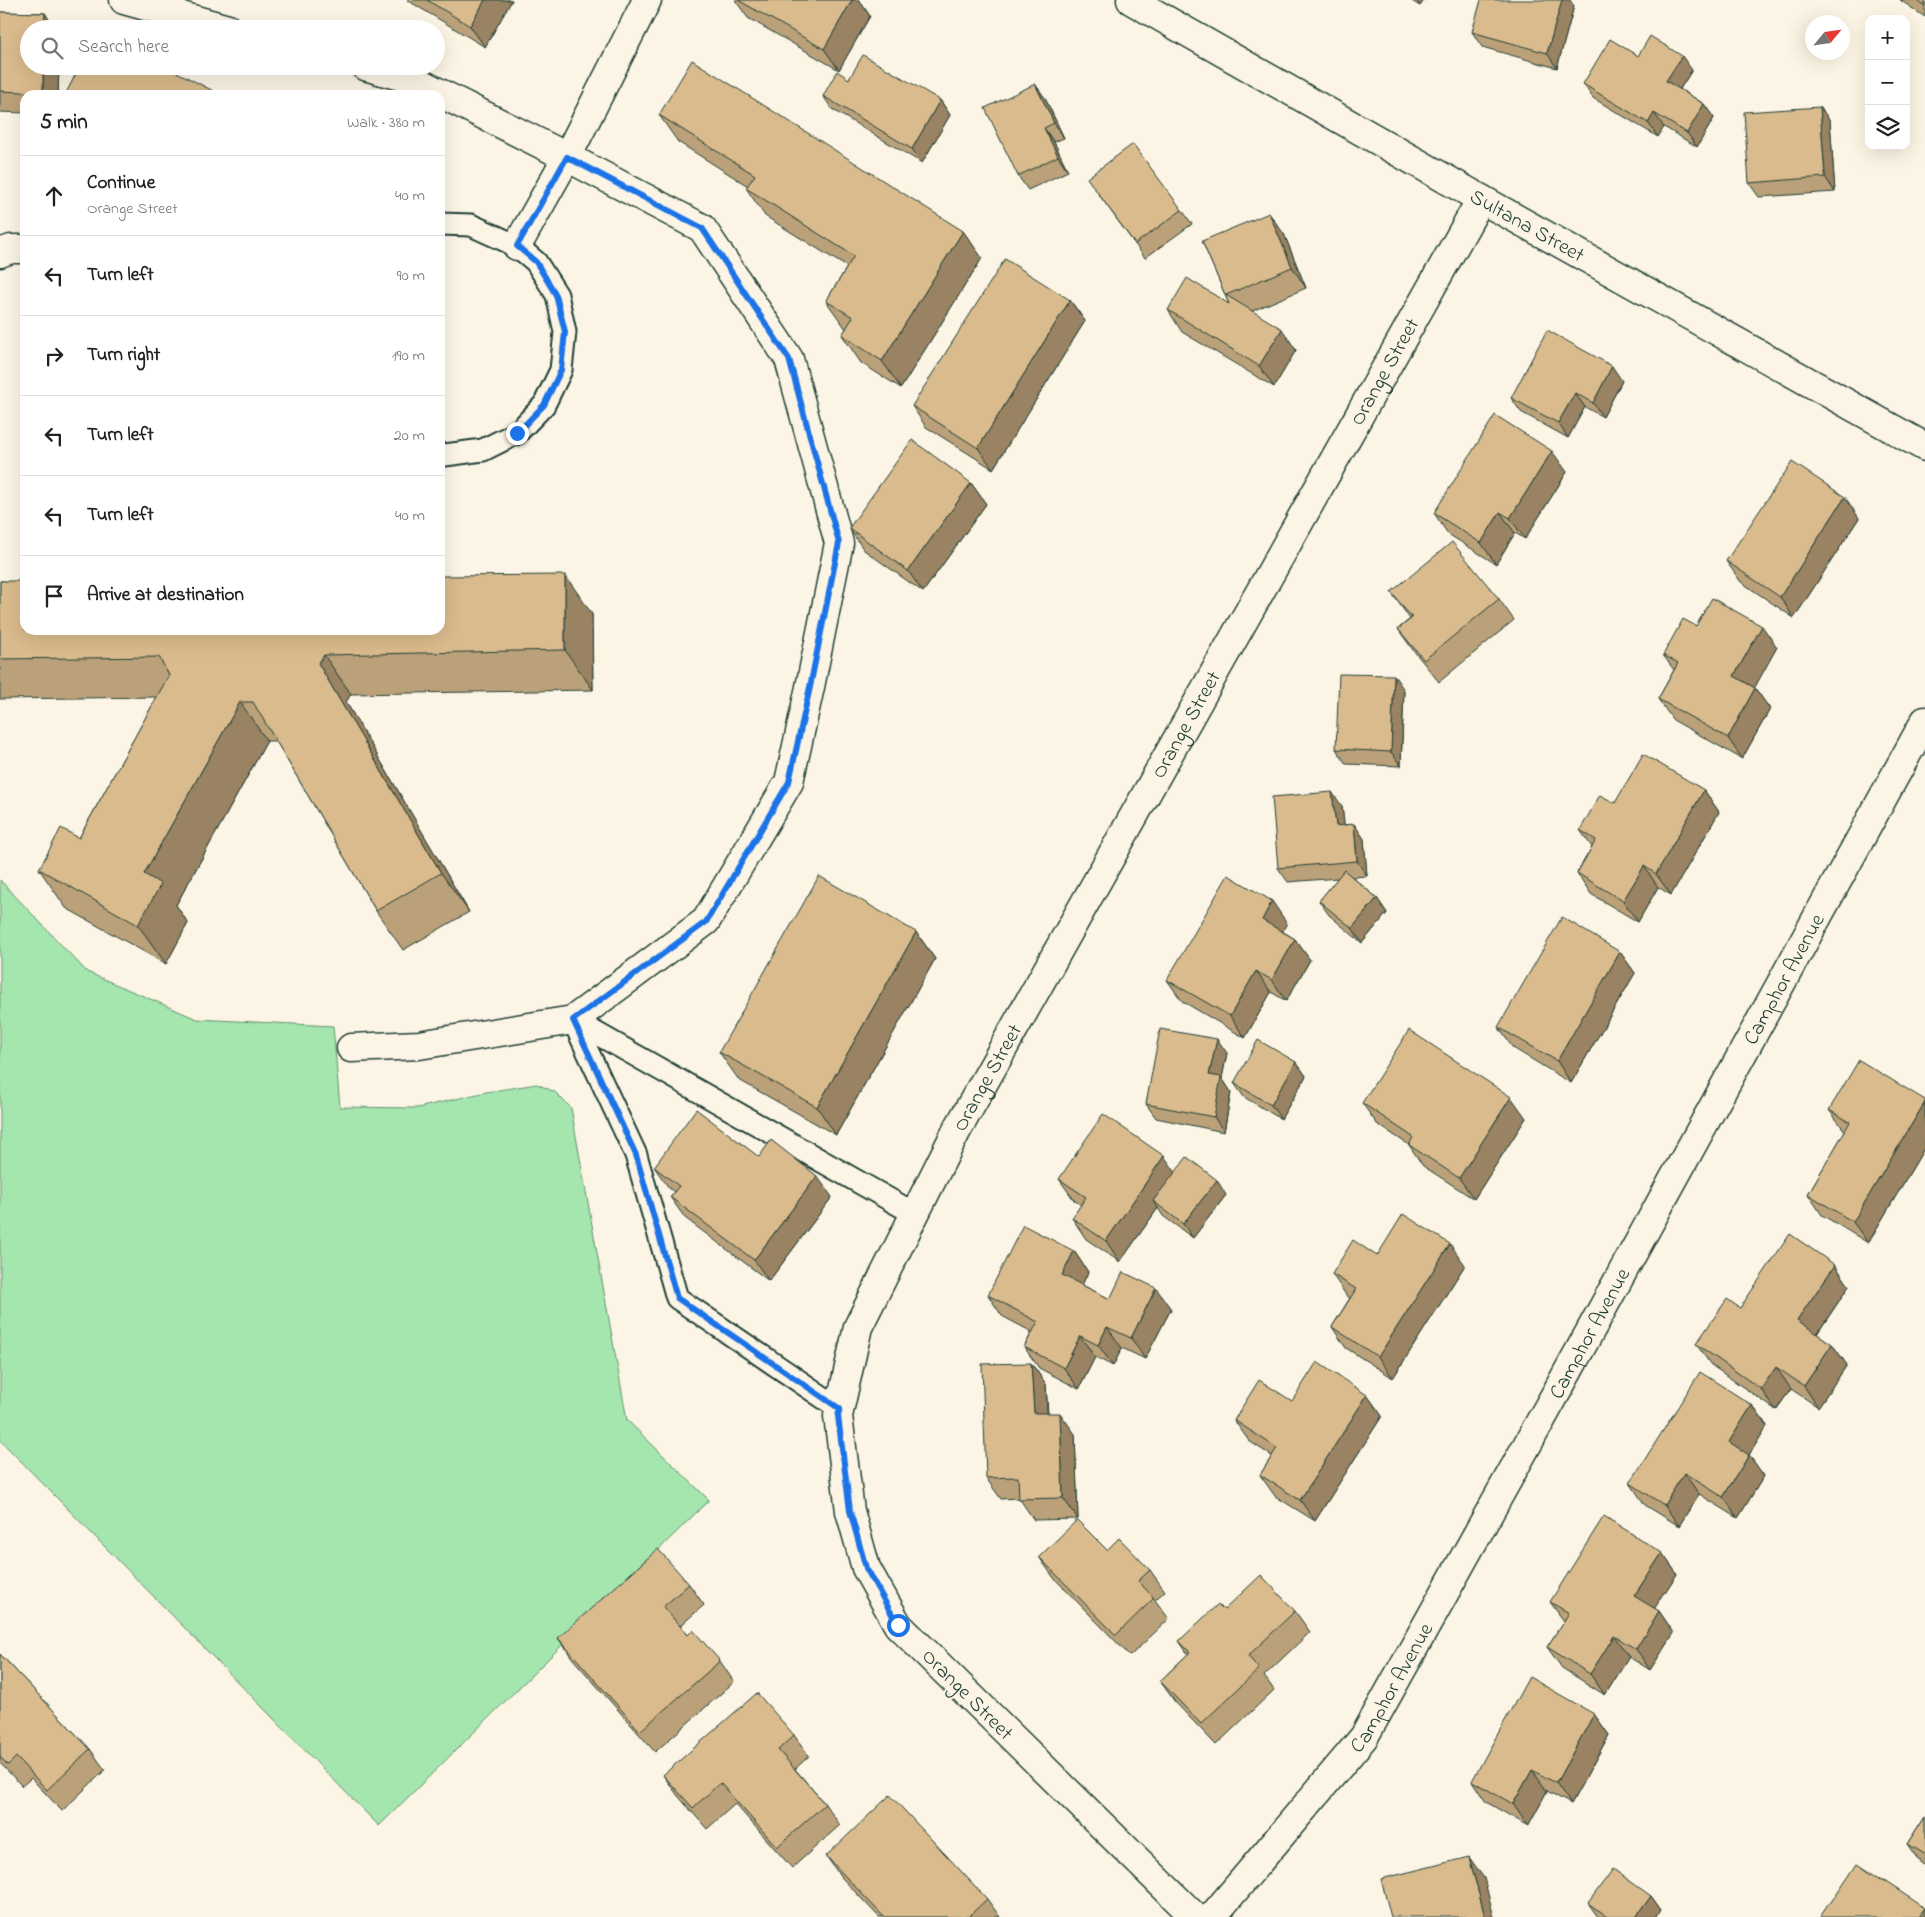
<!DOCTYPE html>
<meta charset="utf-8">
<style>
:root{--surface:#fff;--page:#f2f2f2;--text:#202124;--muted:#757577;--line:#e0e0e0}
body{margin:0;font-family:"Indie Flower",sans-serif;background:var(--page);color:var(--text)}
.controls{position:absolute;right:15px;top:15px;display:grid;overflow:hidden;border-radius:10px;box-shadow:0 5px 20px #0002}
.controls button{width:45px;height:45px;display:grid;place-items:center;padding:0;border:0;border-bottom:1px solid var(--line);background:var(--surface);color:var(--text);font:25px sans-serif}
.compass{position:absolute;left:1805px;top:15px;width:45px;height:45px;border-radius:50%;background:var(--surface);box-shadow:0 5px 20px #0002;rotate:61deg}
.stop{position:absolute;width:15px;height:15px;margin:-11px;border:4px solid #1a73e8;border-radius:50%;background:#fff}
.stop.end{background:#1a73e8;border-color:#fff;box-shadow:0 1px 5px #0008}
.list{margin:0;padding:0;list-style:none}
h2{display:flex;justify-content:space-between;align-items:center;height:65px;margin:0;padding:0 20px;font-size:21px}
h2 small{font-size:16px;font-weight:400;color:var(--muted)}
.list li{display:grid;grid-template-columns:32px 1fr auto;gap:15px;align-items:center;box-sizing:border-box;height:80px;padding:0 20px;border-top:1px solid var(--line)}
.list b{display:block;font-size:19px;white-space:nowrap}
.list p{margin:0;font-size:16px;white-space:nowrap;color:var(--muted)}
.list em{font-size:16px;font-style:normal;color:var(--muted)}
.icon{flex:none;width:28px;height:28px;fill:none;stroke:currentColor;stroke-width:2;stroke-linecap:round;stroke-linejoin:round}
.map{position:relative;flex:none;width:1925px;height:1917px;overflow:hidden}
.search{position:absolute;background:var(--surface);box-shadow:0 5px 20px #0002;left:20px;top:20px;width:425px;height:55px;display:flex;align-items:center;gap:12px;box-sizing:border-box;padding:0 18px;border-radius:28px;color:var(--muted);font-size:19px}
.panel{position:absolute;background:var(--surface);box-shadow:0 5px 20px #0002;left:20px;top:90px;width:425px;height:545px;border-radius:15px}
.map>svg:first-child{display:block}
.green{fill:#a5e5ae;stroke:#629171}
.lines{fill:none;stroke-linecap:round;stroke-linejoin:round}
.service-casing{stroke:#1f3d34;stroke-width:25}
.minor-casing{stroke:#1f3d34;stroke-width:31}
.tertiary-casing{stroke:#1f3d34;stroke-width:31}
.service{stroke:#fcf5e5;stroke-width:21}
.minor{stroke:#fcf5e5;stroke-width:28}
.tertiary{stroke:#fcf5e5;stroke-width:28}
.wall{fill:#bba179;stroke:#1f3d34}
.shaded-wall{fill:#998363;stroke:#1f3d34}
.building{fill:#dabb8d;stroke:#1f3d34}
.route{stroke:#1a73e8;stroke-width:6}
.labels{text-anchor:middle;stroke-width:4;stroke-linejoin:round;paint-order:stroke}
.street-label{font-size:21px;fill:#1f3d34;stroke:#fcf5e5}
</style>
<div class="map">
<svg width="1925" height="1917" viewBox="0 0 1925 1917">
<rect width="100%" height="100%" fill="#fcf5e5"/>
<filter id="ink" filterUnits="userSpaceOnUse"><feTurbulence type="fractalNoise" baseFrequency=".02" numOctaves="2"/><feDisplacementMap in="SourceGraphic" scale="10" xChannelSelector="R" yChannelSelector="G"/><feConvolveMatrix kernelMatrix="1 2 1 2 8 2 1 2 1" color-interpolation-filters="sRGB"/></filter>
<g filter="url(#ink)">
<path class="green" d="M0,880L87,972L197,1019L333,1026L340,1107L417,1108L486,1092L537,1084L555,1092L571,1108L627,1420L709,1500L379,1826L0,1440Z"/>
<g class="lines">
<g class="service-casing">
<path id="service" d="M440,224L471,225L517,246L536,262L557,295L565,332L561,370L544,405L517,433L483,450L445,455L440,454
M573,1020L636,1155L677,1298L840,1409
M573,1020L915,1214"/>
</g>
<g class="minor-casing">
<g id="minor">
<path d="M124,0L228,29"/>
<path d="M517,246L567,157L647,0"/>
<path d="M0,253L11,249H25"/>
<path d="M351,1048L419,1045L573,1020L706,921L789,782L810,687L839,543L789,359L702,228L567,157L414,80L365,66"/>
<path id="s1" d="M1195,1917L898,1625L866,1568L850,1511L838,1416L858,1327L956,1132L1481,199"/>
<path id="s2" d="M1212,1917L1364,1737L1555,1395L1925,721"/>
</g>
</g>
<g class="tertiary-casing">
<g id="tertiary">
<path id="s3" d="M1131,0L1481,199L1925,447"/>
</g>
</g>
<use href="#service" class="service"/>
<use href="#minor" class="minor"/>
<use href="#tertiary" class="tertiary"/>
</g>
<path class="wall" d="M407,0H512L485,47Z
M735,0H859L870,16L839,70L748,18Z
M1410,0H1424L1420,6Z
M1900,0H1925V17Z
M1574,6L1557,68L1482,47L1472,32Z
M0,12L45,13L55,29H29V66H59L58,95H25V113L0,112Z
M1638,56L1692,70L1680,89L1704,104L1714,118L1697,147L1664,127L1658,137L1593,98L1583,84Z
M849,79L940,100L950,115L922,163L833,110L823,96Z
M1035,84L1045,98L1064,138L1054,142L1068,171L1028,190L1018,176Z
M1820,107L1830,121L1835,192L1759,197L1749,183Z
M659,115L963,231L982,258L901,388L861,363L842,335L846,329L826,301L847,267L765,216L746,188L748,186L678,142Z
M1097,192L1182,210L1192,224L1145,258Z
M1284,234L1306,288L1252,311L1296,350L1274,387L1182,332L1168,310L1229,304L1202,241Z
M1070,300L1085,321L993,469L926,427L912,406Z
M1622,381L1603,417L1585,407L1568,438L1521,412L1511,398Z
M1567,472L1525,539L1515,533L1496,564L1448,534L1434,513Z
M971,483L986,504L923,592L864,550L849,528Z
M1859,518L1794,618L1741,582L1726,561Z
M0,581L592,614L593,690L351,694L346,702L469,912L403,950L376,911L276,741H267L176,905L188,923L166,964L66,908L39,869L79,838L157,697L0,699Z
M1391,592L1499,599L1514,620L1439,682L1413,650L1398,629L1410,619Z
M1696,626L1777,647L1754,687L1770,709L1742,759L1673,720L1658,699L1674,670L1663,655Z
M1404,690L1401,766L1346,764L1336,749Z
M1704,790L1719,812L1671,895L1658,887L1638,922L1591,894L1577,873L1592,847L1580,830L1615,803Z
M1342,806L1344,825L1354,824L1364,839L1367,876L1352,877L1377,898L1387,913L1362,943L1329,915L1319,901L1338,878L1288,882L1278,868Z
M1287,923L1282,931L1295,939L1310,960L1286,1001L1271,992L1245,1038L1182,1001L1167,980Z
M916,932L935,959L836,1135L739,1080L719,1052Z
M1620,952L1635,973L1571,1083L1513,1048L1498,1027Z
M1227,1053L1222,1078L1231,1092L1224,1132L1156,1118L1146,1104Z
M1296,1062L1306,1076L1281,1119L1244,1097L1234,1083Z
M1925,1100V1147L1868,1243L1822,1215L1808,1194L1845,1131L1829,1110Z
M1362,1103L1526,1118L1474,1199L1423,1166L1409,1145L1377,1124Z
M759,1157L832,1197L769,1281L685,1218L670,1197L674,1192L669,1188L654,1167Z
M1176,1172L1226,1195L1193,1238L1163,1216L1158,1208L1120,1262L1086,1239L1072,1218L1081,1205L1074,1200L1059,1179Z
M1074,1251L1088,1272L1082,1285L1110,1299L1171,1309L1145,1359L1122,1348L1113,1366L1095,1357L1079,1389L1039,1368L1024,1347L1032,1332L1002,1316L988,1295Z
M1377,1256L1465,1265L1393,1378L1346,1348L1332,1327L1350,1298L1346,1295L1332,1274Z
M1835,1265L1849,1286L1817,1334L1832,1344L1847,1365L1818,1407L1791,1389L1776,1410L1711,1365L1696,1344L1740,1308Z
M1031,1363L1046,1384L1048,1413L1075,1434L1078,1519L1034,1520L1019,1498L1001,1499L986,1478Z
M1367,1395L1382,1416L1315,1521L1275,1496L1260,1475L1272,1456L1249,1441L1234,1420Z
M1752,1405L1767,1426L1749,1455L1764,1476L1738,1518L1699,1494L1679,1526L1645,1505L1630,1483Z
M1107,1550L1150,1570L1165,1591L1155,1600L1169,1619L1130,1656L1054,1578L1039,1557Z
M1662,1553L1677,1574L1654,1608L1659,1611L1674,1633L1650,1670L1629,1657L1605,1695L1562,1668L1547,1647L1564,1621L1550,1602Z
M689,1584L704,1605L680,1626L688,1635L720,1661L734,1682L655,1752L573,1659L558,1638Z
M1224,1610L1295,1611L1310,1632L1264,1676L1274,1690L1216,1745L1175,1702L1160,1681L1188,1654L1179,1641Z
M0,1654L90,1749L105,1770L62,1811L31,1778L22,1786L0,1763Z
M1594,1714L1609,1735L1571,1804L1547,1791L1528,1826L1486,1802L1472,1781Z
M794,1735L809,1756L795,1769L825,1804L840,1825L792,1868L735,1804L707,1829L678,1796L663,1775Z
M1925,1816V1867L1922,1865L1907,1844Z
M826,1856L987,1899L1000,1917H879L841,1877Z
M1651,1896L1661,1910L1656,1917H1598L1588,1903Z"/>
<path class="shaded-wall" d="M485,0H512L485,47L470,26Z
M852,0H859L870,16L839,70L824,49Z
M1416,0H1424L1420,6Z
M1562,0H1570L1574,6L1557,68L1547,53Z
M45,13L55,29H44Z
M1682,56L1692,70L1676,95L1666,81Z
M43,66H59L58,95H44L43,93Z
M1035,84L1045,98L1064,138L1054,123Z
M940,100L950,115L922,163L912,149Z
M1704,104L1714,118L1697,147L1687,133Z
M1820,107L1830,121L1835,192L1825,177Z
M1654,113L1664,127L1658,137L1648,123Z
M1044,128L1054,142L1068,171L1058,156Z
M1269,213L1284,234L1306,288L1292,267Z
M963,231L982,258L901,388L882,361Z
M1070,300L1085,321L993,469L978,448Z
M1282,329L1296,350L1274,387L1259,366Z
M1612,366L1622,381L1603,417L1593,403Z
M1575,393L1585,407L1568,438L1558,423Z
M1552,451L1567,472L1525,539L1510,518Z
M971,483L986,504L923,592L908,571Z
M1845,497L1859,518L1794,618L1780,597Z
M1500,512L1515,533L1496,564L1481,543Z
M565,575L592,614L593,690L565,650Z
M1762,626L1777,647L1749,698L1734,676Z
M324,655L351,694L346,702L469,912L441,873L318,663Z
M1394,675L1404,690L1401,766L1391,752Z
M1755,688L1770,709L1742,759L1728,738Z
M240,702L267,741L176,905L188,923L166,964L138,925L144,874Z
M1704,790L1719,812L1671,895L1656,874Z
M1332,792L1342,806L1346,840L1336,826Z
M1354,824L1364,839L1367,876L1357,861Z
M1644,866L1658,887L1638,922L1623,901Z
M1377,898L1387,913L1362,943L1352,928Z
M1272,901L1287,923L1277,941L1262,920Z
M916,932L935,959L836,1135L817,1107Z
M1295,939L1310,960L1286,1001L1272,980Z
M1620,952L1635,973L1571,1083L1557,1061Z
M1256,971L1271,992L1245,1038L1230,1016Z
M1217,1039L1227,1053L1222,1078L1231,1092L1224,1132L1214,1117L1209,1075Z
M1296,1062L1306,1076L1281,1119L1271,1105Z
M1511,1097L1526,1118L1474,1199L1459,1178Z
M1925,1102V1147L1868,1243L1853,1222Z
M1164,1156L1179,1177L1153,1201L1158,1208L1120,1262L1106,1241Z
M817,1176L832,1197L769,1281L754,1260Z
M1217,1180L1226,1195L1193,1238L1183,1224Z
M1450,1244L1465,1265L1393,1378L1378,1357Z
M1074,1251L1088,1272L1077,1296L1062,1275Z
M1835,1265L1849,1286L1812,1341L1797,1320Z
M1156,1288L1171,1309L1145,1359L1131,1338Z
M1107,1327L1122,1348L1113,1366L1098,1345Z
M1080,1336L1095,1357L1079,1389L1064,1368Z
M1832,1344L1847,1365L1818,1407L1804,1386Z
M1031,1363L1046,1384L1048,1435L1034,1413Z
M1776,1367L1791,1389L1776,1410L1761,1389Z
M1367,1395L1382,1416L1315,1521L1300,1500Z
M1752,1405L1767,1426L1744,1463L1729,1442Z
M1060,1413L1075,1434L1078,1519L1063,1498Z
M1749,1455L1764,1476L1738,1518L1723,1497Z
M1684,1473L1699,1494L1679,1526L1664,1505Z
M1662,1553L1677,1574L1649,1617L1634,1596Z
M1659,1611L1674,1633L1650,1670L1636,1649Z
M1614,1636L1629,1657L1605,1695L1590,1674Z
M1594,1714L1609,1735L1571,1804L1556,1783Z
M1532,1770L1547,1791L1528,1826L1513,1804Z
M1469,1857L1484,1878L1494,1917H1485Z
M1651,1896L1661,1910L1656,1917H1636Z
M1925,1908V1917H1918Z"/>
<path class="building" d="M427,0H485L470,26Z
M738,0H852L824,49Z
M1481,0H1562L1547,53L1472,32Z
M1916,0H1925V6Z
M0,12L45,13L44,29H29V66H43V93L0,91Z
M1650,36L1682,56L1666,81L1704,104L1687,133L1654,113L1648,123L1583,84L1610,39L1638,56Z
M863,55L940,100L912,149L823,96L837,71L849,79Z
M692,60L963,231L882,361L842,335L853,317L826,301L854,256L746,188L755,175L659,115Z
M80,66H165L221,95H65Z
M1035,84L1054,123L1044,128L1058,156L1018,176L985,108Z
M1820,107L1825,177L1749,183L1744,112Z
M1133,144L1182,210L1135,244L1087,178Z
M1269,213L1292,267L1226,295L1282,329L1259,366L1168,310L1187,278L1229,304L1202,241Z
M1005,259L1070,300L978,448L912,406Z
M1547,330L1612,366L1593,403L1575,393L1558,423L1511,398Z
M1495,415L1552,451L1510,518L1500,512L1481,543L1434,513Z
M912,440L971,483L908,571L849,528Z
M1792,462L1845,497L1780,597L1726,561Z
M1452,542L1499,599L1424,660L1398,629L1412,618L1391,592Z
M565,575V650L324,655L318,663L441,873L376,911L253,702H240L144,874L161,884L138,925L39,869L61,828L79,838L169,675L159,657L0,659V581H25V630H440V576Z
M1712,598L1762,626L1734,676L1755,688L1728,738L1658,699L1678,663L1663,655L1683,619L1696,626Z
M1339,674L1394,675L1391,752L1336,749Z
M1643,754L1704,790L1656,874L1644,866L1623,901L1577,873L1596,840L1580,830L1600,795L1615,803Z
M1332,792L1336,826L1354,824L1357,861L1278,868L1272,797Z
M1344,870L1377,898L1352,928L1319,901Z
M1228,875L1272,901L1262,920L1295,939L1272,980L1256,971L1230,1016L1167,980Z
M819,876L916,932L817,1107L719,1052Z
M1562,917L1620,952L1557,1061L1498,1027Z
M1160,1029L1217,1039L1209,1075L1221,1077L1214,1117L1146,1104Z
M1409,1030L1511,1097L1459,1178L1409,1145L1413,1137L1362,1103Z
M1258,1040L1296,1062L1271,1105L1234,1083Z
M1859,1060L1925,1100V1102L1853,1222L1808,1194L1850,1122L1829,1110Z
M696,1109L759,1157L771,1140L817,1176L754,1260L670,1197L679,1186L654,1167Z
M1103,1114L1164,1156L1106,1241L1072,1218L1086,1197L1059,1179Z
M1187,1157L1217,1180L1183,1224L1153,1201Z
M1403,1214L1450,1244L1378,1357L1332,1327L1356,1289L1332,1274L1353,1240L1377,1256Z
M1023,1225L1074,1251L1062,1275L1110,1299L1123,1272L1156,1288L1131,1338L1107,1327L1098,1345L1080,1336L1064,1368L1024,1347L1038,1322L988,1295Z
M1790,1234L1835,1265L1797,1320L1832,1344L1804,1386L1776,1367L1761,1389L1696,1344L1727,1299L1740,1308Z
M1317,1362L1367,1395L1300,1500L1260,1475L1277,1448L1234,1420L1259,1380L1292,1401Z
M1031,1363L1034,1413H1060L1063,1498L1019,1499L1018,1477L986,1478L982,1364Z
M1700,1372L1752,1405L1729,1442L1749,1455L1723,1497L1684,1473L1664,1505L1630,1483Z
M1604,1516L1662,1553L1634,1596L1659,1611L1636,1649L1614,1636L1590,1674L1547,1647L1569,1613L1550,1602Z
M1077,1520L1107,1550L1119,1538L1150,1570L1138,1581L1154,1598L1116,1635L1039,1557Z
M658,1549L689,1584L663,1607L688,1635L693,1630L720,1661L640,1731L558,1638Z
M1261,1575L1295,1611L1248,1656L1259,1669L1201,1724L1160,1681L1190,1652L1179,1641L1218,1604L1224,1610Z
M0,1654L90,1749L47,1790L16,1757L8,1765L0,1757Z
M1529,1677L1594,1714L1556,1783L1532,1770L1513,1804L1472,1781Z
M757,1693L794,1735L778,1750L825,1804L777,1847L720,1783L693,1808L663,1775Z
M890,1795L987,1899L968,1917H884L826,1856Z
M1925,1816V1855L1907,1844Z
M1469,1857L1485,1917H1391L1381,1879Z
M1857,1863L1925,1908L1918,1917H1821Z
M1613,1869L1651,1896L1636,1917H1607L1588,1903Z"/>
</g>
<g class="lines" filter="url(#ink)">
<path class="route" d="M517,433L544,405L561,370L565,332L556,295L536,262L517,246L567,157L702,228L789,359L839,543L810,687L789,782L706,922L573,1020L636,1155L677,1298L840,1409L838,1416L850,1511L866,1568L898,1625"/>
</g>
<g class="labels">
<g class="street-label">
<text dy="7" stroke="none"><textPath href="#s3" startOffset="456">Sultana Street</textPath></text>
<text dy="7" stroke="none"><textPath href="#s1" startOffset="1819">Orange Street</textPath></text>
<text dy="7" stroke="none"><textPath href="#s1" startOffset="1414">Orange Street</textPath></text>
<text dy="7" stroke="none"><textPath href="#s2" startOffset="1102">Camphor Avenue</textPath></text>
<text dy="7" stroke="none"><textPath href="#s1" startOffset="1009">Orange Street</textPath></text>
<text dy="7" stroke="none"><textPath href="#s2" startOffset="698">Camphor Avenue</textPath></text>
<text dy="7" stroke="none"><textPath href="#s2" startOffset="292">Camphor Avenue</textPath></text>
<text transform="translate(968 1694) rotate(45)" y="7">Orange Street</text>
</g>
</g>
</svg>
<div class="controls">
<button>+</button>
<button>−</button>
<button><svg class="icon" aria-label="layers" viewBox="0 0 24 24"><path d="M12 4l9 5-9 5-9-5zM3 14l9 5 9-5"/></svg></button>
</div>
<svg class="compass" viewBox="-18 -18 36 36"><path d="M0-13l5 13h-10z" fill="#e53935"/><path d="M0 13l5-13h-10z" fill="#757577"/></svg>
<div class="stop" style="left:898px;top:1625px"></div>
<div class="stop end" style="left:517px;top:433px"></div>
<div class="search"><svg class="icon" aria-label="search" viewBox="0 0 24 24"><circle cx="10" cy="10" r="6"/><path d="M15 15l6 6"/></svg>Search here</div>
<section class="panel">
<h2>5 min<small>Walk · 380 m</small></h2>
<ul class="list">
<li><svg class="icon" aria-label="ahead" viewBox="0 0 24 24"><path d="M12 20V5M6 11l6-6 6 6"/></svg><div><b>Continue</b><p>Orange Street</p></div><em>40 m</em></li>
<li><svg class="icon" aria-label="left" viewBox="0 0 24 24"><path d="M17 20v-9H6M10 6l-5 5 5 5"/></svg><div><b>Turn left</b></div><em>90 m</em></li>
<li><svg class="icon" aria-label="right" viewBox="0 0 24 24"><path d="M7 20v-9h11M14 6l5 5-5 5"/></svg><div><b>Turn right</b></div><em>190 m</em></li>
<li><svg class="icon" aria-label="left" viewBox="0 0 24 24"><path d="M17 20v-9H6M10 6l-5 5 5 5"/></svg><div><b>Turn left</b></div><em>20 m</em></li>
<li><svg class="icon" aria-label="left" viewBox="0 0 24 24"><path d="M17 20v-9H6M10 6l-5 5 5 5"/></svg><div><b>Turn left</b></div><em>40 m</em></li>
<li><svg class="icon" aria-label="arrive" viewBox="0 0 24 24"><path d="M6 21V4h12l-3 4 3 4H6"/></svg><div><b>Arrive at destination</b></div></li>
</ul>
</section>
</div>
